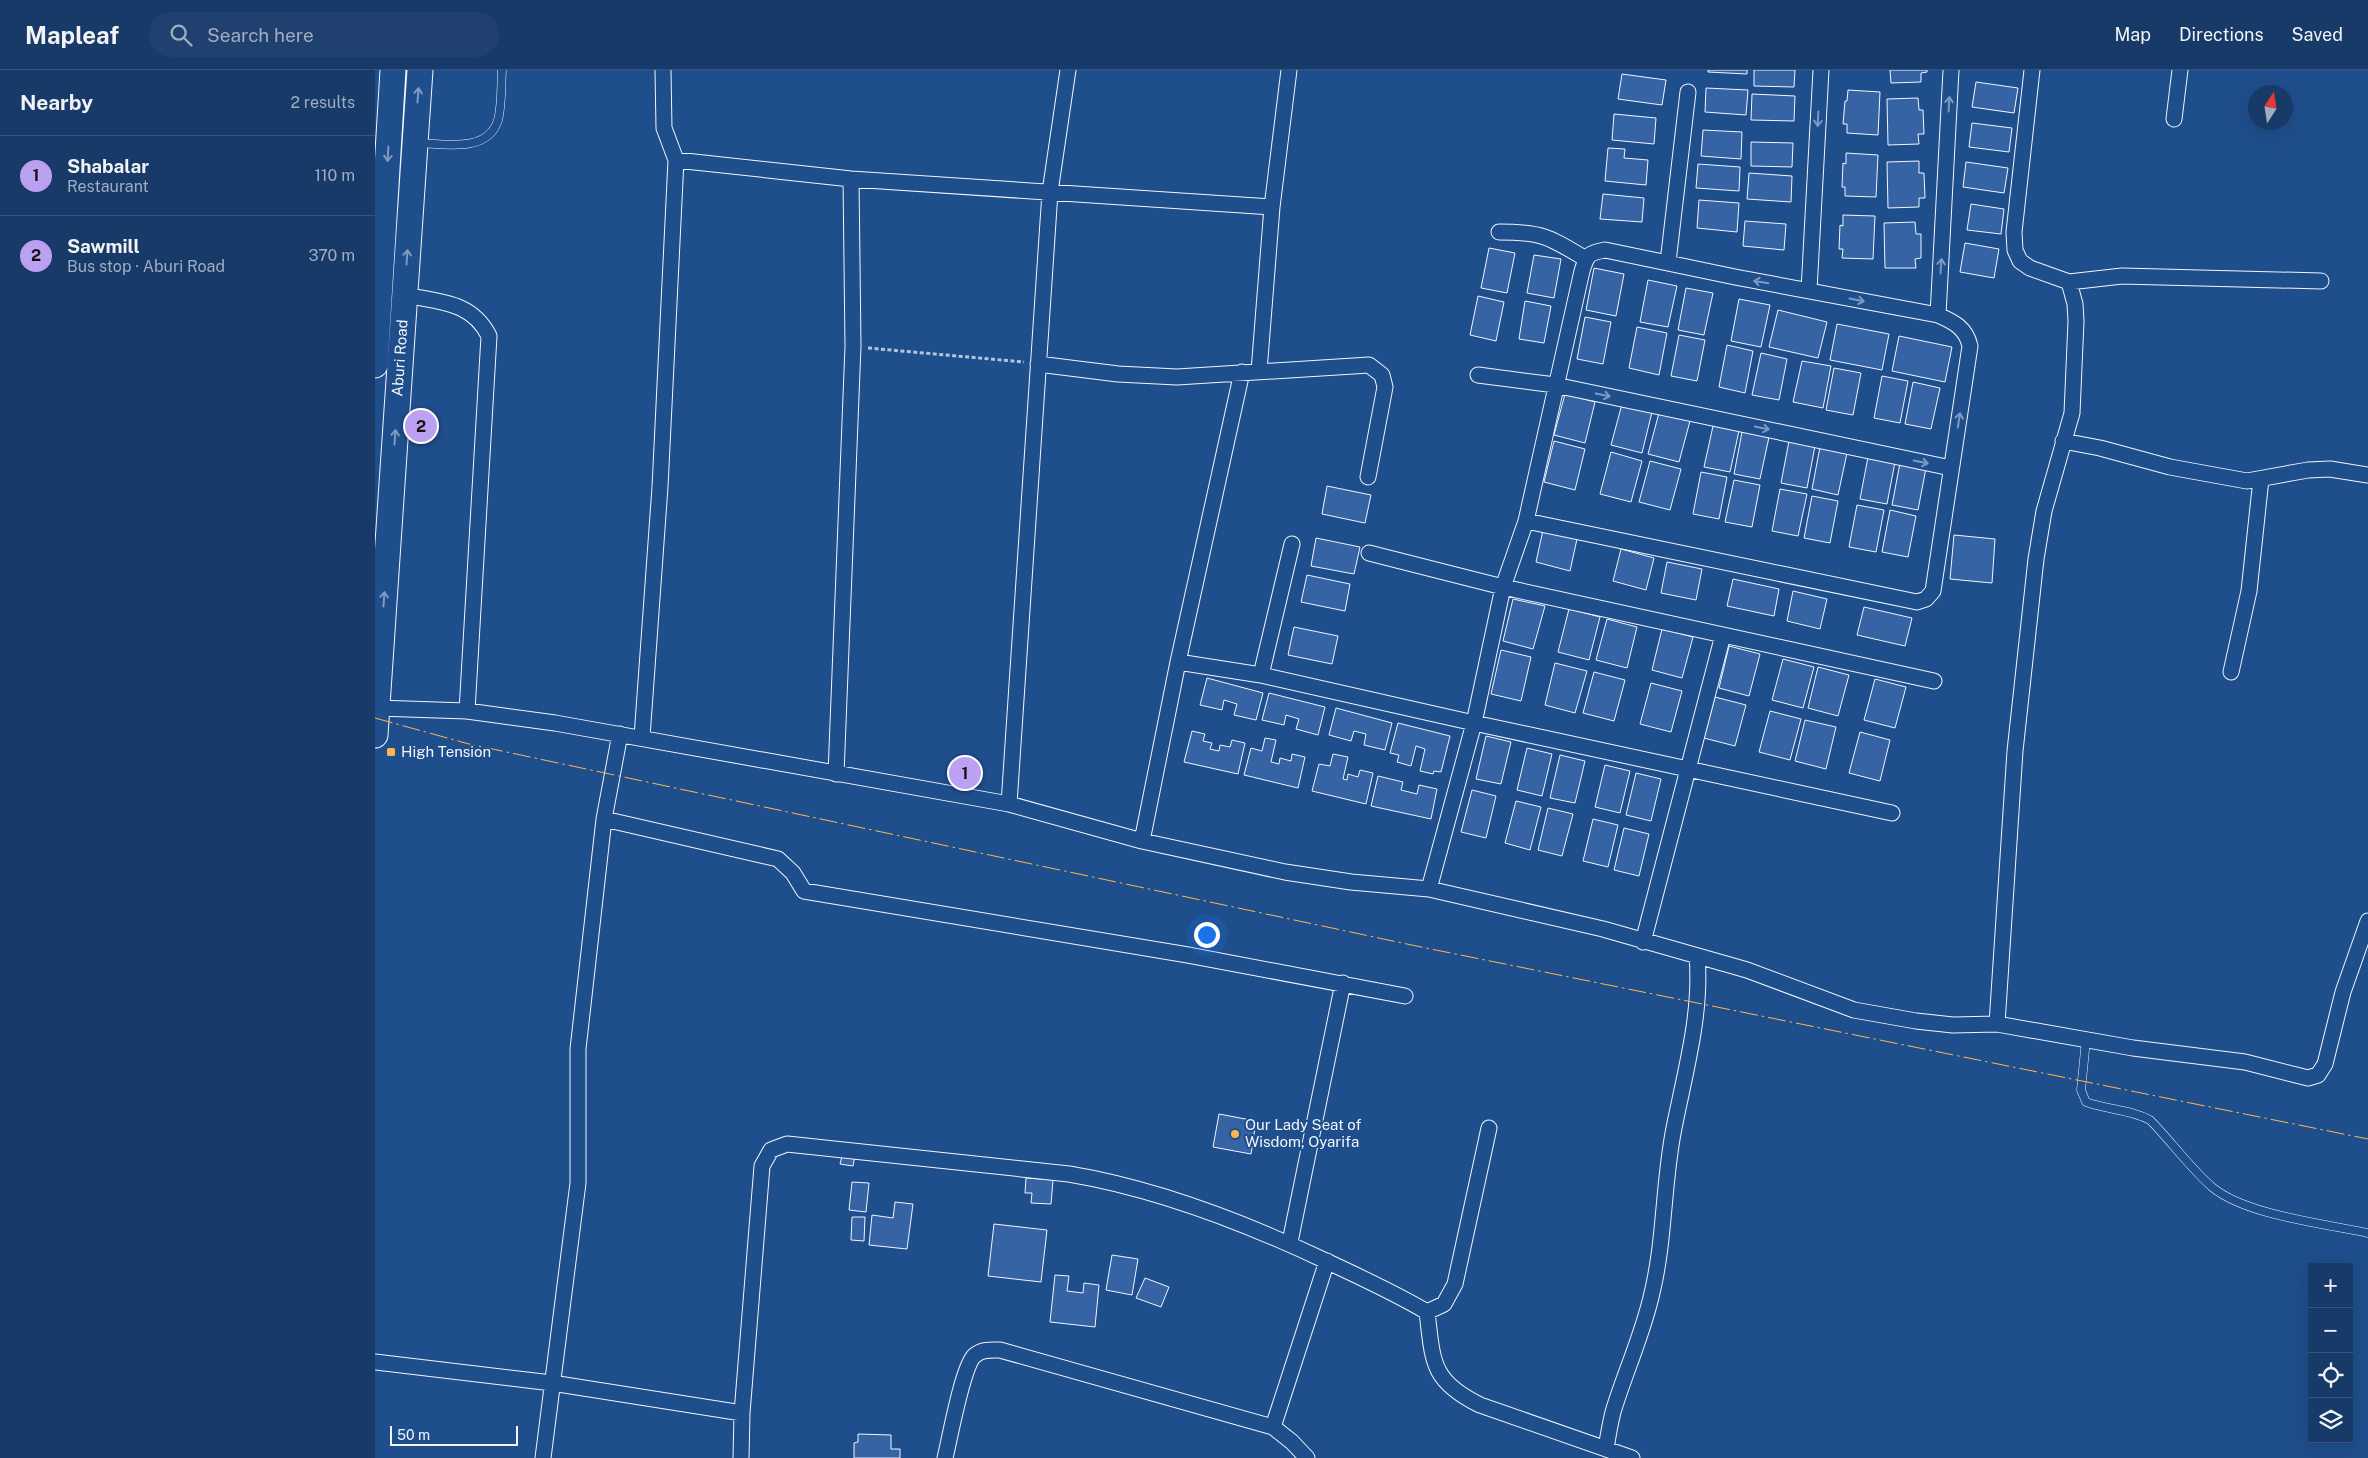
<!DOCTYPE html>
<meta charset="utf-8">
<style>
:root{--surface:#173a69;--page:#20416f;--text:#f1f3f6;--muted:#9eadc0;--line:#36547d;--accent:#bca0f2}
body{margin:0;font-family:"Public Sans",sans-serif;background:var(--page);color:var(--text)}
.controls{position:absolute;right:15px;bottom:15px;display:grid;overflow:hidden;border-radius:0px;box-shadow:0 5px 20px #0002}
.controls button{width:45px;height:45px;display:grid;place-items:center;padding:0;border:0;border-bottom:1px solid var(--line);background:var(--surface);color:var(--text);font:25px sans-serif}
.compass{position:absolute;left:1873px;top:15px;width:45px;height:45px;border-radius:50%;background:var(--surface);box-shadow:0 5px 20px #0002;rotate:12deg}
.scale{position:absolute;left:15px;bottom:12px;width:128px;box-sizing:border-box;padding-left:5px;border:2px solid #f2f6ff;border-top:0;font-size:14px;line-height:18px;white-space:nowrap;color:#f2f6ff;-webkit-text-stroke:4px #1f4e8c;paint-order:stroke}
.you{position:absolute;left:831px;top:864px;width:18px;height:18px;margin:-12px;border:4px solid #fff;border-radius:50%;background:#1a73e8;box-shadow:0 0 0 8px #1a73e833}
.badge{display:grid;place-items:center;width:32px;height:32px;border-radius:50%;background:var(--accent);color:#111;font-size:16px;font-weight:700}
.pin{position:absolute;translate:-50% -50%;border:2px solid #fff;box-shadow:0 1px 5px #0006}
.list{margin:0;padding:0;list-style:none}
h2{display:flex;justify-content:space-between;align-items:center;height:65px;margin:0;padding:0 20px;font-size:21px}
h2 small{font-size:16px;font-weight:400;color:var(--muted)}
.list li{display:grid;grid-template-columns:32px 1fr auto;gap:15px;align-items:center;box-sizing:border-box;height:80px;padding:0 20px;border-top:1px solid var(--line)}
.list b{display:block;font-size:19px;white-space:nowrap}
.list p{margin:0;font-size:16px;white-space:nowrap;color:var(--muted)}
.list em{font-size:16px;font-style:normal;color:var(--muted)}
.icon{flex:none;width:28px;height:28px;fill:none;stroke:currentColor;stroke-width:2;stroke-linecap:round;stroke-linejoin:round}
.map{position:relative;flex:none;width:1993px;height:1388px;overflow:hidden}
header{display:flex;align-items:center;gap:30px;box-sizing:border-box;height:70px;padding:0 25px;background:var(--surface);border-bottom:1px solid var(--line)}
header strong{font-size:24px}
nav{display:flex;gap:28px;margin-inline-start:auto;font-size:18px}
.search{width:350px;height:45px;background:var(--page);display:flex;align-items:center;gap:12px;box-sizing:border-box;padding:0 18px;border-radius:28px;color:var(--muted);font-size:19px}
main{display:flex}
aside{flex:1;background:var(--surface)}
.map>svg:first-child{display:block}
.building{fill:#3563a3;stroke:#f2f6ff}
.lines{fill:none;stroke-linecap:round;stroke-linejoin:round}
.service-casing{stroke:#f2f6ff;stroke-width:9}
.minor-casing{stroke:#f2f6ff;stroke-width:17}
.trunk-casing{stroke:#f2f6ff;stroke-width:27}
.path{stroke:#b3c4dc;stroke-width:3;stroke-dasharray:4 2.5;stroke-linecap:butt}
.service{stroke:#1f4e8c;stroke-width:8}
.minor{stroke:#1f4e8c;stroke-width:15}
.trunk{stroke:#1f4e8c;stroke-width:25}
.power{stroke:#ffb74d;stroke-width:1;stroke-dasharray:18 4 2.5 4;stroke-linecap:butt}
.oneway{stroke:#7e9ac0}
.poi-dot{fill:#ffb74d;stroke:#1f4e8c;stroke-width:2}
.labels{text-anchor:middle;stroke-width:4;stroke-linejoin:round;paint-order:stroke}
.street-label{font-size:15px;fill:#f2f6ff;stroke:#1f4e8c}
.poi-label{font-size:15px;fill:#f2f6ff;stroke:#1f4e8c;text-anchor:start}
</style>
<header>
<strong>Mapleaf</strong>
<div class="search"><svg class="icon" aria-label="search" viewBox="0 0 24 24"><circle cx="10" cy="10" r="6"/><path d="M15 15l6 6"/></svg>Search here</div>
<nav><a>Map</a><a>Directions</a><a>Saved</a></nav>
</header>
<main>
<aside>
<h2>Nearby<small>2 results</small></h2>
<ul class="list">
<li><span class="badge">1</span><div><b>Shabalar</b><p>Restaurant</p></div><em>110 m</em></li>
<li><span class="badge">2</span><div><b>Sawmill</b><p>Bus stop · Aburi Road</p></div><em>370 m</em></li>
</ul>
</aside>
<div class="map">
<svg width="1993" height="1388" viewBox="0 0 1993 1388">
<rect width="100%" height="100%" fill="#1f4e8c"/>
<path class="building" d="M1333,0H1372V4L1333,2Z
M1379,0H1420L1419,17L1379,16Z
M1515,0H1552V2L1546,3V12L1516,13Z
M1247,4L1291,10L1287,35L1243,29Z
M1601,12L1643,18L1639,43L1597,37Z
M1331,18L1373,20L1371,45L1330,42Z
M1473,20L1505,22L1503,65L1472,63V54H1468L1470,31H1472Z
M1377,24L1420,26L1419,51L1376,50Z
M1543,28L1544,40H1548L1549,64H1543L1544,74L1513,75L1512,29Z
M1239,44L1281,48L1279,74L1237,70Z
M1597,53L1637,58L1634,82L1594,77Z
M1328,60L1367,62L1366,89L1326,86Z
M1376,72L1418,73L1417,97L1376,96Z
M1233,78L1250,79L1249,88L1273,90L1271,115L1230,111Z
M1471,83L1503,85L1501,127L1470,126V117H1467L1468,93L1471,94Z
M1544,91V103H1549L1550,128H1544V137L1513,138L1512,92Z
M1591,92L1633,98L1629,123L1588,117Z
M1323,94L1365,97L1364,121L1321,118Z
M1374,103L1417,106L1416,132L1372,129Z
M1228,124L1269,128L1267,152L1225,149Z
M1324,130L1364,133L1362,162L1322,158Z
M1596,134L1629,139L1626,164L1592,160Z
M1468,145L1500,146L1498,189L1467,188L1468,179H1464L1465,155L1468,156Z
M1370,151L1411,154L1409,180L1368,176Z
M1540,152L1541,164H1546V188L1540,189L1541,198H1510L1509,153Z
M1590,173L1624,179L1619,208L1585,202Z
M1114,178L1140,183L1132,223L1106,218Z
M1159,185L1186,189L1179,228L1152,223Z
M1219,198L1249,204L1241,246L1211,240Z
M1273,210L1302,216L1293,257L1265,252Z
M1311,218L1338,223L1329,265L1303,260Z
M1103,226L1129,232L1121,271L1095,265Z
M1364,229L1395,235L1386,277L1356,271Z
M1150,231L1176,236L1169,273L1144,269Z
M1403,240L1452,252L1443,288L1394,277Z
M1210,247L1236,252L1228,294L1202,289Z
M1462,254L1514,264L1507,300L1455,290Z
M1262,257L1292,263L1284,305L1254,298Z
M1304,265L1330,270L1322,311L1296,306Z
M1524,266L1577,277L1570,312L1517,301Z
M1352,275L1378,281L1370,323L1344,317Z
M1386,283L1412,289L1404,330L1377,325Z
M1427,291L1456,296L1448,338L1418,332Z
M1459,298L1486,303L1478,345L1451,340Z
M1507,306L1533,311L1525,353L1499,348Z
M1538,312L1565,318L1556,359L1530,354Z
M1190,324L1220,332L1210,373L1179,365Z
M1247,334L1277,342L1267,383L1236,375Z
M1284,343L1315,351L1304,392L1273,384Z
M1338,356L1364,361L1355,402L1329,397Z
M1367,362L1394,367L1385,409L1359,404Z
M1179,371L1210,379L1200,420L1169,412Z
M1414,371L1440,376L1432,418L1406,413Z
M1445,377L1472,383L1463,425L1437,419Z
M1236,382L1267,391L1256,432L1225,424Z
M1493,387L1520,392L1512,434L1485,429Z
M1275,391L1306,399L1295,440L1264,432Z
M1525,393L1551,398L1543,440L1517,435Z
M1326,402L1352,407L1344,449L1318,444Z
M1359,410L1385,415L1377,457L1350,452Z
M952,416L996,425L990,453L947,444Z
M1405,419L1432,424L1423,466L1397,461Z
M1437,426L1463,431L1455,473L1429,468Z
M1482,435L1509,440L1501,482L1474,477Z
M1515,440L1541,446L1533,487L1507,482Z
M1168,460L1202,469L1195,501L1161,492Z
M1579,465L1620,469L1617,513L1575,509Z
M941,468L985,477L979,504L936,496Z
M1246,479L1279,488L1271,520L1238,511Z
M1292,492L1327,499L1321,530L1286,523Z
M932,505L975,514L970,541L926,532Z
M1358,509L1404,519L1399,546L1352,536Z
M1418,521L1452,529L1445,559L1412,551Z
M1138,529L1170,536L1158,579L1128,571Z
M1489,537L1537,548L1530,576L1482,565Z
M1194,539L1225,547L1214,590L1183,582Z
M1232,549L1262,557L1252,598L1221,590Z
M919,557L963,566L957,594L913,585Z
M1287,559L1318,567L1307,608L1277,600Z
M1354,576L1385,584L1374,626L1344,618Z
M1126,580L1156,587L1146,631L1116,624Z
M1408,589L1439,597L1428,638L1397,630Z
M1180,593L1212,601L1200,643L1170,635Z
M1443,597L1474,605L1463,646L1433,638Z
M1219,602L1250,610L1239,651L1208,643Z
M832,608L888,623L881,650L859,645L862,634L849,630L847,640L825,635Z
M1500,609L1531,617L1520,658L1489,650Z
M1276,613L1307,621L1296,662L1265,654Z
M894,623L950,637L943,665L921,659L924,649L911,645L909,655L887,650Z
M1340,627L1371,635L1360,676L1329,668Z
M961,638L1017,653L1010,680L989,675L991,664L979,661L976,671L954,665Z
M1395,641L1426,649L1415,690L1384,682Z
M1430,650L1461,657L1451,699L1420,691Z
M1023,653L1075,666L1066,702L1059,701L1058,704L1045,701L1050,679L1041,676L1036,696L1022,692L1024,685L1015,683Z
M817,661L830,664L828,671L837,673L835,679L844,681L845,675L855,677L857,670L870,673L863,704L809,692Z
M1485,662L1515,670L1505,711L1474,703Z
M1111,666L1136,672L1126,714L1101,709Z
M890,668L901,670L896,692L904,694L905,688L916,691L917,684L930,687L923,718L869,705L876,678L887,681Z
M1152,678L1177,684L1167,726L1142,720Z
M958,684L973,687L968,709L972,710L973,704L983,707L985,700L998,703L991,734L937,721L944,694L955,696Z
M1185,685L1210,691L1200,733L1175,728Z
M1230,695L1255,701L1245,743L1220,737Z
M1261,703L1286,709L1276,751L1251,745Z
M1003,706L1028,712L1026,720L1042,724L1044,715L1062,719L1056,749L996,736Z
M1097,720L1121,726L1111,768L1086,762Z
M1141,731L1166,737L1155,780L1130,773Z
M1173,738L1198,744L1187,786L1163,780Z
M1218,749L1243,755L1233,797L1208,791Z
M1249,758L1274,764L1264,806L1239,800Z
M844,1044L881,1051L876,1084L838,1077Z
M468,1082L480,1085L478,1096L465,1094Z
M651,1108L678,1110L676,1134L656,1133L657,1123H650Z
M477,1112L494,1113L491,1142L474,1140Z
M520,1132L538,1134L532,1179L494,1175L497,1145L518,1148Z
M477,1147H490L489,1171L476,1170Z
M619,1154L672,1160L666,1212L613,1206Z
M737,1185L763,1189L757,1225L731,1220Z
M680,1205L694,1206L692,1221L708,1223L709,1213L724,1215L720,1257L675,1252Z
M770,1208L794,1217L786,1237L761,1228Z
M483,1364L516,1365V1379H525V1388H479V1373L483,1372Z"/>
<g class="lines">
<g class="service-casing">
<path id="service" d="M44,73C70,74 113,83 123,50C127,35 126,16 127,0
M1711,970L1706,1020L1711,1032C1732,1040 1755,1039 1775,1050C1796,1071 1814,1097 1837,1117C1870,1145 1951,1154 1993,1163"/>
</g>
<g class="minor-casing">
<path id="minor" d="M1657,0L1639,162L1640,180L1645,191L1655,198L1694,212L1747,206L1946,211
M1799,49L1805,0
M301,90L476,109L897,137
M1124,162C1168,162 1174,167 1211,189
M1293,192L1313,22
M1434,220L1446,0
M30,225C63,232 97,231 114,266L92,641
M1563,245L1576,0
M663,294L743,304L802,307L994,295L1007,305L1010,317L993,407
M884,301L897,137L914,0
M1103,305L1180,315L1576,398
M1688,371L1725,378L1795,397L1872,411L1933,400L1955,399L1993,405
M994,483L1128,517L1151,451L1207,201C1212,185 1213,183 1230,180L1360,207L1563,245C1579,252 1591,258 1595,276L1558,521L1551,529L1542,532L1151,451
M803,592L886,605L1099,653L1517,743
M1856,602L1874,521L1886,409
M886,605L917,474
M2,638L92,641L180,653L634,734L767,771L910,802L976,812L1054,819L1228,859L1372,900L1479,940L1541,951L1578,955L1622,954L1758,978L1870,992L1933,1008L1943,1005L1950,994L1968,922L1993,851
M267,667L285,417L301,90L289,58L288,0
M461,704L478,276L476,109
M634,734L675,122L693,0
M229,749L403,789L418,803L429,821L813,885L1030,926
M767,771L803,592L867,302
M1054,819L1099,653L1128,517L1559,611
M1268,872L1348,565
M1622,954L1640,681L1661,489L1669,441L1697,343L1701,251L1700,234L1694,212
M915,1172L968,913
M1052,1242L1069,1234L1080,1214L1114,1058
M0,1292L177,1313L367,1343
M898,1357L952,1191
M1231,1379C1233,1366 1235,1354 1238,1342C1250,1302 1268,1264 1277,1223C1290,1169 1288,1113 1299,1058C1310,1002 1327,944 1322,886
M168,1388L203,1113V979L229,749L245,664
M366,1388L367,1343L387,1096L396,1080L412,1074L694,1104C784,1119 871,1153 953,1192C987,1208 1020,1223 1052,1242C1058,1292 1056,1311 1105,1335L1257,1388
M570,1388C575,1368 587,1299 599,1286C607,1279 615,1280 625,1280L898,1357L917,1372L932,1388"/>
</g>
<g class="trunk-casing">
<path id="trunk" d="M0,295L18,0
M0,665L45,0"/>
</g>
<path class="path" d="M493,278L649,292"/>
<use href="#service" class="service"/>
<use href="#minor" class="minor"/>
<use href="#trunk" class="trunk"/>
<path class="power" d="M0,648L94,674L1046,877L1993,1069"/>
</g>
<defs><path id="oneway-shaft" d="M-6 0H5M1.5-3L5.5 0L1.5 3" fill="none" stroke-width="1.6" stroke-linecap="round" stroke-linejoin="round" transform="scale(1.25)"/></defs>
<g class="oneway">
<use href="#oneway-shaft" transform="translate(43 25) rotate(-86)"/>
<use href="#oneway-shaft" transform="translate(1574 34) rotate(-87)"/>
<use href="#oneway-shaft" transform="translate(1443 49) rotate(93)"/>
<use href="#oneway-shaft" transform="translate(13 84) rotate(93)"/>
<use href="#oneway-shaft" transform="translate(32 187) rotate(-86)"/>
<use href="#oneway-shaft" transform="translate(1566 196) rotate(-86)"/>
<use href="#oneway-shaft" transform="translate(1386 212) rotate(-170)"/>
<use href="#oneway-shaft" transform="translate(1482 230) rotate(11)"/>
<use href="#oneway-shaft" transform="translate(1228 325) rotate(12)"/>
<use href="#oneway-shaft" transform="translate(1584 350) rotate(-81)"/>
<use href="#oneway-shaft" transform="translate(1387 358) rotate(12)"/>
<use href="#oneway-shaft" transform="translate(20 367) rotate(-86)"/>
<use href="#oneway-shaft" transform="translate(1546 392) rotate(12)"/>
<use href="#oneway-shaft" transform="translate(9 529) rotate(-86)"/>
</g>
<g class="poi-dot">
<rect x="11" y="677" width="10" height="10" rx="2.5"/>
<circle cx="860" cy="1064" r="5"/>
</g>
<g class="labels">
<g class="street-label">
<text transform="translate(25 288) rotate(-86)" y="5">Aburi Road</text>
</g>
<g class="poi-label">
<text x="26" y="687">High Tension</text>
<text x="870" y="1060">Our Lady Seat of<tspan x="870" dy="17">Wisdom, Oyarifa</tspan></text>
</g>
</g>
</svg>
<div class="controls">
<button>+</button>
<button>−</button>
<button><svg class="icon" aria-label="locate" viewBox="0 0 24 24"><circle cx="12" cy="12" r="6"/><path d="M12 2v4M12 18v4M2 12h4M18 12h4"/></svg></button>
<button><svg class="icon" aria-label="layers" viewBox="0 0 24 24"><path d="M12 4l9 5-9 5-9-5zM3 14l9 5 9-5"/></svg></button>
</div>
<svg class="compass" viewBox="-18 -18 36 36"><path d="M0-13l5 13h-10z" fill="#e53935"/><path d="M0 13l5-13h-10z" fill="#9eadc0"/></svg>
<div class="scale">50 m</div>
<div class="you"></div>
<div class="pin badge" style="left:590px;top:703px">1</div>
<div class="pin badge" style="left:46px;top:356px">2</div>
</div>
</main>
